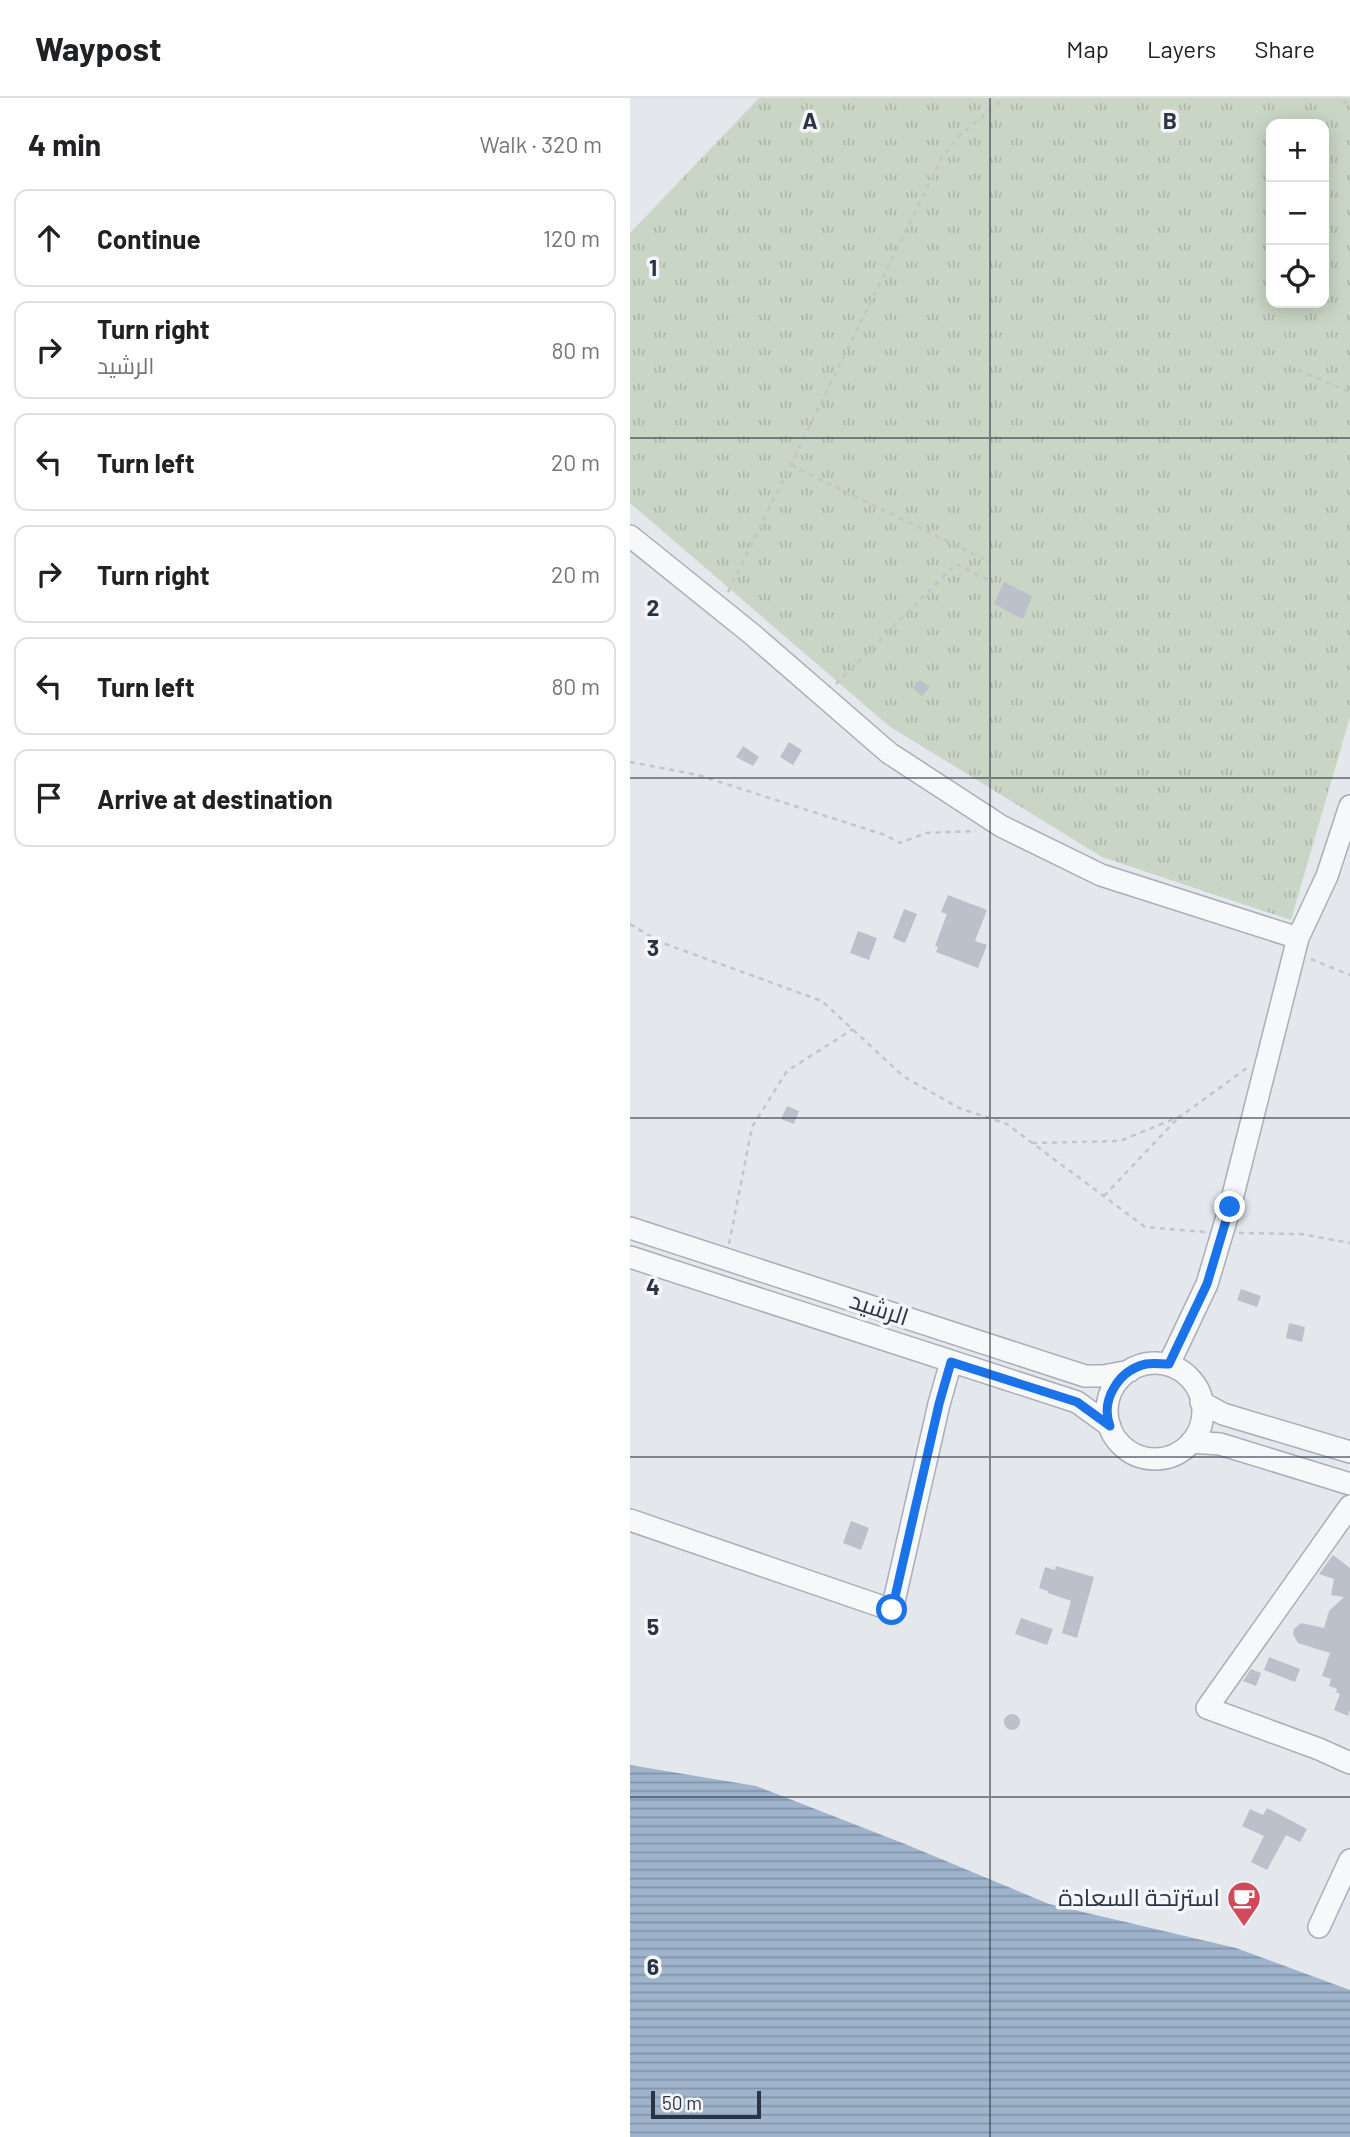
<!DOCTYPE html>
<meta charset="utf-8">
<style>
:root{--surface:#fff;--page:#f6f6f6;--text:#202124;--muted:#757577;--line:#e0e0e0}
body{margin:0;font-family:Barlow,Cairo,sans-serif;background:var(--page);color:var(--text)}
.controls{position:absolute;right:21px;top:21px;display:grid;overflow:hidden;border-radius:14px;box-shadow:0 4px 18px #0003}
.controls button{width:63px;height:63px;display:grid;place-items:center;padding:0;border:0;border-bottom:2px solid var(--line);background:var(--surface);color:var(--text);font:35px sans-serif}
.scale{position:absolute;left:21px;bottom:18px;width:110px;box-sizing:border-box;padding-left:7px;border:4px solid #2b3445;border-top:0;font-size:19px;line-height:24px;white-space:nowrap;color:#2b3445;-webkit-text-stroke:5px #f4f6f9;paint-order:stroke}
.stop{position:absolute;width:21px;height:21px;margin:-16px;border:5px solid #1a73e8;border-radius:50%;background:#fff}
.stop.end{background:#1a73e8;border-color:#fff;box-shadow:0 2px 7px #0008}
.list{margin:0;padding:0;list-style:none}
h2{display:flex;justify-content:space-between;align-items:center;height:91px;margin:0;padding:0 28px;font-size:30px}
h2 small{font-size:23px;font-weight:400;color:var(--muted)}
.list li{display:grid;grid-template-columns:46px 1fr auto;gap:21px;align-items:center;box-sizing:border-box;height:98px;margin:0 14px 14px;padding:0 14px;border:2px solid var(--line);border-radius:14px}
.list b{display:block;font-size:26px;white-space:nowrap}
.list p{margin:0;font-size:23px;white-space:nowrap;color:var(--muted)}
.list em{font-size:23px;font-style:normal;color:var(--muted)}
.icon{flex:none;width:38px;height:38px;fill:none;stroke:currentColor;stroke-width:2;stroke-linecap:round;stroke-linejoin:round}
.map{position:relative;flex:none;width:720px;height:2039px;overflow:hidden}
header{display:flex;align-items:center;gap:42px;box-sizing:border-box;height:98px;padding:0 35px;background:var(--surface);border-bottom:2px solid var(--line)}
header strong{font-size:33px}
nav{display:flex;gap:38px;margin-inline-start:auto;font-size:24px}
main{display:flex}
aside{flex:1;background:var(--surface)}
.map>svg:first-child{display:block}
.grass{fill:url(#grass-tufts);fill-rule:evenodd}
.water{fill:url(#water-rules)}
.building{fill:#bbc0ca}
.lines{fill:none;stroke-linecap:round;stroke-linejoin:round}
.minor-casing{stroke:#a9aeb7;stroke-width:24}
.path{stroke:#c2c5cb;stroke-width:2.5;stroke-dasharray:5 5;stroke-linecap:butt}
.minor{stroke:#f7f8fa;stroke-width:21}
.route{stroke:#1a73e8;stroke-width:9}
.grid{fill:none;stroke:#2b3445;stroke-width:2;stroke-opacity:0.55}
.labels{text-anchor:middle;stroke-width:7;stroke-linejoin:round;paint-order:stroke}
.street-label{font-size:24px;fill:#2b3445;stroke:#f4f6f9}
.poi-label{font-size:24px;fill:#2b3445;stroke:#f4f6f9;text-anchor:end}
.grid-label{font-size:23px;text-anchor:middle;font-weight:bold;fill:#2b3445;stroke:#f4f6f9;stroke-width:7;stroke-linejoin:round;paint-order:stroke}
</style>
<header>
<strong>Waypost</strong>
<nav><a>Map</a><a>Layers</a><a>Share</a></nav>
</header>
<main>
<aside>
<h2>4 min<small>Walk · 320 m</small></h2>
<ul class="list">
<li><svg class="icon" aria-label="ahead" viewBox="0 0 24 24"><path d="M12 20V5M6 11l6-6 6 6"/></svg><div><b>Continue</b></div><em>120 m</em></li>
<li><svg class="icon" aria-label="right" viewBox="0 0 24 24"><path d="M7 20v-9h11M14 6l5 5-5 5"/></svg><div><b>Turn right</b><p>الرشيد</p></div><em>80 m</em></li>
<li><svg class="icon" aria-label="left" viewBox="0 0 24 24"><path d="M17 20v-9H6M10 6l-5 5 5 5"/></svg><div><b>Turn left</b></div><em>20 m</em></li>
<li><svg class="icon" aria-label="right" viewBox="0 0 24 24"><path d="M7 20v-9h11M14 6l5 5-5 5"/></svg><div><b>Turn right</b></div><em>20 m</em></li>
<li><svg class="icon" aria-label="left" viewBox="0 0 24 24"><path d="M17 20v-9H6M10 6l-5 5 5 5"/></svg><div><b>Turn left</b></div><em>80 m</em></li>
<li><svg class="icon" aria-label="arrive" viewBox="0 0 24 24"><path d="M6 21V4h12l-3 4 3 4H6"/></svg><div><b>Arrive at destination</b></div></li>
</ul>
</aside>
<div class="map">
<svg width="720" height="2039" viewBox="0 0 720 2039">
<defs>
<pattern id="grass-tufts" width="24" height="20" patternUnits="userSpaceOnUse" patternTransform="scale(1.75)"><rect width="24" height="20" fill="#c9d6c5"/><path d="M3 7l-1-3M5 7V3M7 7l1-3M15 17l-1-3M17 17v-4M19 17l1-3" fill="none" stroke="#adb8ab"/></pattern>
<pattern id="water-rules" width="6" height="5" patternUnits="userSpaceOnUse" patternTransform="scale(1.75)"><rect width="6" height="5" fill="#9fb4cc"/><path d="M0 2.5h6" fill="none" stroke="#8293a7"/></pattern>
</defs>
<rect width="100%" height="100%" fill="#e4e7ec"/>
<path class="grass" d="M129,0H720V619L661,822L472,759L259,628L0,405V135ZM641,26H694V205H641Z"/>
<path class="water" d="M0,1667L126,1688L275,1746L419,1806L606,1850L720,1892V2039H0Z"/>
<path class="building" d="M374,484L402,498L393,521L364,506Z
M290,582L300,589L292,598L283,590Z
M159,644L172,652L163,667L150,659Z
M113,648L129,659L123,668L106,659Z
M318,797L357,812L345,843L357,847L348,870L306,854L308,849L305,848L317,816L311,814Z
M274,811L287,816L275,845L263,840Z
M228,833L247,840L239,862L220,855Z
M157,1008L169,1013L164,1026L151,1021Z
M611,1191L631,1198L627,1209L607,1202Z
M659,1225L675,1229L672,1244L656,1240Z
M221,1423L239,1430L231,1452L213,1445Z
M703,1457L720,1470V1612L718,1618L704,1612L710,1596L706,1594L707,1591L699,1588L701,1581L692,1578L700,1555L668,1545L663,1536L664,1531L671,1525L694,1530L699,1513L714,1499L701,1497L704,1481L689,1476Z
M426,1468L464,1479L447,1540L432,1535L441,1503L418,1495V1493L409,1490L415,1469L425,1472Z
M391,1520L423,1531L417,1547L385,1536Z
M639,1559L670,1571L665,1584L634,1572Z
M621,1571L631,1575L626,1588L613,1583Z
M374 1624a8 8 0 1 1 16 0a8 8 0 1 1-16 0Z
M637,1710L677,1731L670,1744L656,1737L637,1772L621,1764L634,1738L612,1728L620,1711L633,1717Z"/>
<g class="lines">
<g class="minor-casing">
<path id="minor" d="M0,438L123,537L259,655L371,728L471,777L668,840
M0,1130L455,1278H473L500,1273
M0,1159L447,1304L480,1328
M477 1313a48 48 0 1 1 96 0a48 48 0 1 1-96 0Z
M539,1266L577,1186L600,1109L668,840L697,778L720,708
M571,1304L593,1316L720,1354
M561,1344L590,1346L720,1386
M720,1408L577,1610L689,1651L720,1665
M0,1422L262,1512L309,1306L321,1264
M689,1829L720,1762"/>
</g>
<path class="path" d="M713,3L720,6
M668,272L720,294
M161,367L360,464
M98,494L311,61L328,39L374,0
M206,586L326,466L360,483
M0,664L68,677L255,737L270,745L296,735L346,733
M0,826L30,844L192,903L273,978L329,1010L377,1026L515,1129L575,1134
M681,861L720,877
M402,1045L490,1043L551,1018L617,970
M474,1098L548,1020
M609,1135L671,1136L720,1145
M99,1146L122,1029L157,973L223,931"/>
<use href="#minor" class="minor"/>
</g>
<g class="lines">
<path class="route" d="M262,1512L309,1306L321,1264L447,1304L480,1328C470,1302 489,1272 516,1266C523,1265 532,1266 539,1266L577,1186L600,1109"/>
</g>
<path class="grid" d="M360,0V2039M0,340H720M0,680H720M0,1020H720M0,1359H720M0,1699H720"/>
<defs>
<g id="cafe-pin" transform="scale(1.75)"><path d="M0 17L-7.5 6A9.5 9.5 0 1 1 7.5 6Z" fill="#d1495b" stroke="#f4f6f9"/><path d="M-5.5-4.5H6V0H3Q3 3.5 0 3.5H-2.5Q-5.5 3.5-5.5 0ZM3-3.2v2h1.7v-2ZM-6 4.5H4V6H-6Z" fill="#fff"/></g>
</defs>
<g fill-rule="evenodd">
<use href="#cafe-pin" x="614" y="1800"/>
</g>
<g class="labels">
<g class="street-label">
<text transform="translate(249 1211) rotate(18)" y="8">الرشيد</text>
</g>
<g class="poi-label">
<text x="590" y="1808">استرتحة السعادة</text>
</g>
</g>
<g class="grid-label">
<text x="180" y="31">A</text>
<text x="540" y="31">B</text>
<text x="23" y="178">1</text>
<text x="23" y="518">2</text>
<text x="23" y="858">3</text>
<text x="23" y="1197">4</text>
<text x="23" y="1537">5</text>
<text x="23" y="1877">6</text>
</g>
</svg>
<div class="controls">
<button>+</button>
<button>−</button>
<button><svg class="icon" aria-label="locate" viewBox="0 0 24 24"><circle cx="12" cy="12" r="6"/><path d="M12 2v4M12 18v4M2 12h4M18 12h4"/></svg></button>
</div>
<div class="scale">50 m</div>
<div class="stop" style="left:262px;top:1512px"></div>
<div class="stop end" style="left:600px;top:1109px"></div>
</div>
</main>
